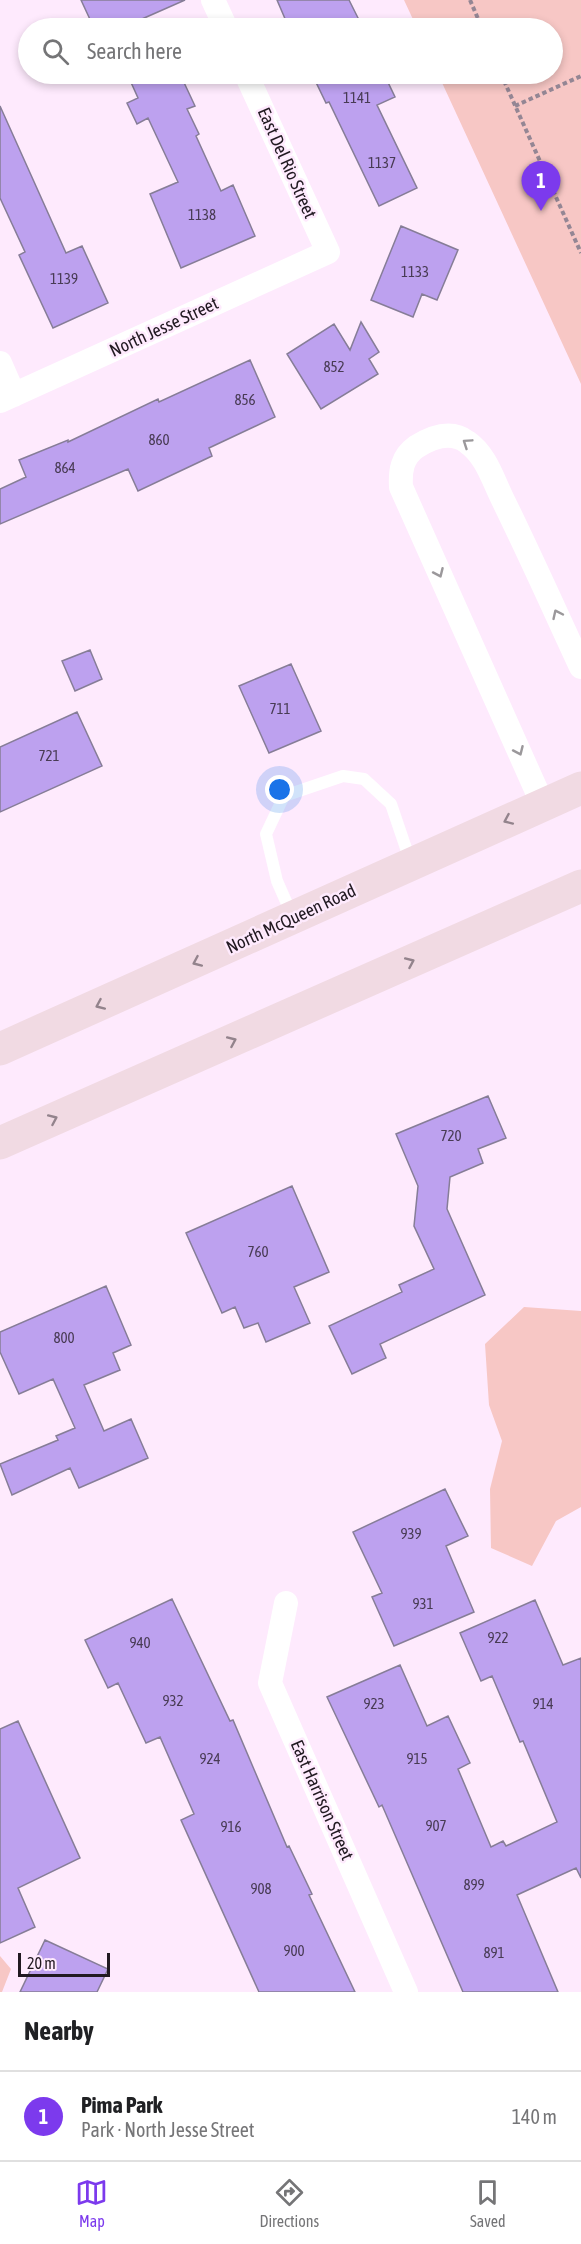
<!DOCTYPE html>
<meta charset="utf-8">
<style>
:root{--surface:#fff;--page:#f6f6f6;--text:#202124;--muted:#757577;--line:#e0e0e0;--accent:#7c3aed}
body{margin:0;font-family:"Asap Condensed",sans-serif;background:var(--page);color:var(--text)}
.scale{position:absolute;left:18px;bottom:15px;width:92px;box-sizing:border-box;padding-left:6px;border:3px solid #211921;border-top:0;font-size:16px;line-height:21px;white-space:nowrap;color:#211921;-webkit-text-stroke:4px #feeafd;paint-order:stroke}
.you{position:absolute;left:280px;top:790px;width:21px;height:21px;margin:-15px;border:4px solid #fff;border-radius:50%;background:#1a73e8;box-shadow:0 0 0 9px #1a73e833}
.badge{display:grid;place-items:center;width:39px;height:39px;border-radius:50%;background:var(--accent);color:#fff;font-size:20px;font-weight:700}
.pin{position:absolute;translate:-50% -50px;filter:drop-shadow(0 2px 3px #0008)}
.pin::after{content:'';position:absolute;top:32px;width:21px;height:18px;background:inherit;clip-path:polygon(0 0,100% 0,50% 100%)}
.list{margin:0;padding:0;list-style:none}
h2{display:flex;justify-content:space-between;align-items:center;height:78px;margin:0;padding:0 24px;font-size:26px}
h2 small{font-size:20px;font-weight:400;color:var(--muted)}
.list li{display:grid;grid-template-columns:39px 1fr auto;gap:18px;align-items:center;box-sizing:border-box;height:90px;padding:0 24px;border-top:2px solid var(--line)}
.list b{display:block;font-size:22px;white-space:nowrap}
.list p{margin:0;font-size:20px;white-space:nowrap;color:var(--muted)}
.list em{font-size:20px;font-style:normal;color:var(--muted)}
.icon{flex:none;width:33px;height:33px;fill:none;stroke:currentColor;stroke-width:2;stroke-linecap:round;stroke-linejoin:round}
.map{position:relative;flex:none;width:581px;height:1992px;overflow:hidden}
.search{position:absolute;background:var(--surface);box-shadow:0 3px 9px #0003;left:18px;right:18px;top:18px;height:66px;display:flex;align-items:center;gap:15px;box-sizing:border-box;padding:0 21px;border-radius:33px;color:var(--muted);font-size:22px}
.sheet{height:168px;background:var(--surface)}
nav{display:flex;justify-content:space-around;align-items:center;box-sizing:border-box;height:84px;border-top:2px solid var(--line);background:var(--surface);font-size:16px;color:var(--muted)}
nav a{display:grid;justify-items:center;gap:3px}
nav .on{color:var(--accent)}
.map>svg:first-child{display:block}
.green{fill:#f7c7c5}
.building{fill:#bda1ef;stroke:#867d97;stroke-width:1.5}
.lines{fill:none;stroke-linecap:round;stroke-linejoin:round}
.path{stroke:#948694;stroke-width:4;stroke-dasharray:4.5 3;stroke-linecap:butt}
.service{stroke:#fff;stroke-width:12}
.minor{stroke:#fff;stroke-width:24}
.secondary{stroke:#f1dae3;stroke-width:33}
.oneway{stroke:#9b989b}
.oneway2{stroke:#93838c}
.labels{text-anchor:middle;stroke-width:5;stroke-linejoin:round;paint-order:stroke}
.number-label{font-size:15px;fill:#483b54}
.street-label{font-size:18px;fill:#211921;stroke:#feeafd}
</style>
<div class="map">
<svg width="581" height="1992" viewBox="0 0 581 1992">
<rect width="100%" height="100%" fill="#feeafd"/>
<path class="green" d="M404,0H581V384L438,74H552V28H417Z
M524,1307L581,1311V1507L556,1521L532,1566L491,1548L490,1489L502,1441L489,1405L485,1344Z
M0,1956L11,1969L2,1992H0Z"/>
<path class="building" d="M81,0H185L142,19L146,28H94Z
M277,0H349L363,28H289Z
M139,74H180L195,106L187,109L199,134L196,136L221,191L233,185L255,236L181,268L150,194L178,182L148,118L137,124L127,103L138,98L129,78Z
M312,74H384L395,97L377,105L417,188L379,206L329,102L326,103Z
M0,106L66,253L82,246L108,303L53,328L19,255L25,252L0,198Z
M401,226L458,250L437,300L422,294L413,317L371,300Z
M361,322L379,352L369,359L378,374L321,409L287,354L334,324L350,350Z
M250,360L275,417L209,448L212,456L138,491L128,469L0,524V489L26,477L19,460L68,440V442L158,399L159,402Z
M90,650L102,679L75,691L62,661Z
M291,664L321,731L269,753L239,686Z
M77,712L102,766L0,812V747Z
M488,1096L506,1138L478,1149L483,1163L450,1177L447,1209L485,1295L380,1344L386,1358L352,1374L329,1326L402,1292L399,1285L434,1269L414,1226L418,1186L396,1134Z
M292,1186L329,1272L294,1287L310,1323L266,1342L258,1323L244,1328L235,1307L222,1313L186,1233Z
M106,1286L131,1345L113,1353L120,1370L84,1385L104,1431L131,1419L148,1458L79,1488L70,1468L12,1495L0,1464L58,1440L56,1436L75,1428L53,1379L19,1394L0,1352V1332Z
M445,1489L468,1536L446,1546L474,1612L394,1646L372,1597L382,1593L353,1532Z
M172,1599L230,1721L233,1720L287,1847L289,1846L312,1894L309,1895L355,1992H259L181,1820L194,1814L160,1737L146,1743L118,1683L108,1688L85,1640Z
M535,1600L563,1665L581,1658V1878L576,1868L517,1895L558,1992H463L382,1805L379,1807L327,1697L400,1665L427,1726L448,1716L470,1763L458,1769L491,1847L503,1841L506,1846L557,1822L523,1741L520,1742L492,1676L481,1681L460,1633Z
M18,1721L80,1858L18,1888L35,1927L0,1943V1729Z
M45,1940L108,1969L97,1992H20Z"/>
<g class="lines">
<path class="path" d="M470,0L482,28
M501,74L581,253
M515,106L581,76"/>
<path class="service" d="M292,915L277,881L266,834L284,796L343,776L364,779L391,804L411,863"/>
<path class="minor" d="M213,0L226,28
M0,363L14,395
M0,401L328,252L246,74
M543,805L401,487C400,471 402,457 416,447C432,437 451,430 467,442C486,455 493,480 503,500C530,555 555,611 581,667
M286,1603L270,1683L406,1992"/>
<path class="secondary" d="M0,1049L581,788
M0,1143L581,886"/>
</g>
<defs><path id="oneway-chevron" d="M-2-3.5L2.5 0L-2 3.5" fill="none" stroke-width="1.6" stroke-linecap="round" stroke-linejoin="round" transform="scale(1.5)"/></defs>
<g class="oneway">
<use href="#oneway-chevron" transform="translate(467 443) rotate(-146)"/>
<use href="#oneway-chevron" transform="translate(439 573) rotate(66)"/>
<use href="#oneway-chevron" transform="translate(557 614) rotate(-115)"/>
<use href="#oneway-chevron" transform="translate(519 751) rotate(66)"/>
</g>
<g class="oneway2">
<use href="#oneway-chevron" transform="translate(508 820) rotate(156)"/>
<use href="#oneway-chevron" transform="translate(197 962) rotate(156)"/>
<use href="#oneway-chevron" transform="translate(410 962) rotate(-24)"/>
<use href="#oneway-chevron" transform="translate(100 1005) rotate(156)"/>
<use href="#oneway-chevron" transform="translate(232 1041) rotate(-24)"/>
<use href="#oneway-chevron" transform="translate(53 1119) rotate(-24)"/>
</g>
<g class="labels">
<g class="number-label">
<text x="357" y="103">1141</text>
<text x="382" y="168">1137</text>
<text x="202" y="220">1138</text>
<text x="415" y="277">1133</text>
<text x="64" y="284">1139</text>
<text x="334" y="372">852</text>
<text x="245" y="405">856</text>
<text x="159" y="445">860</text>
<text x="65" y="473">864</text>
<text x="280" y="714">711</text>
<text x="49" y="761">721</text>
<text x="451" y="1141">720</text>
<text x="258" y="1257">760</text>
<text x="64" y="1343">800</text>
<text x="411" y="1539">939</text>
<text x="423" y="1609">931</text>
<text x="498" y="1643">922</text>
<text x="140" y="1648">940</text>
<text x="173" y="1706">932</text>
<text x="374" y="1709">923</text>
<text x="543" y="1709">914</text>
<text x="210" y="1764">924</text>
<text x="417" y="1764">915</text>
<text x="436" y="1831">907</text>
<text x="231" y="1832">916</text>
<text x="474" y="1890">899</text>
<text x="261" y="1894">908</text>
<text x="294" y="1956">900</text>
<text x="494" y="1958">891</text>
</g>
<g class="street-label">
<text transform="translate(287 163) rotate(66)" y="6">East Del Rio Street</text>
<text transform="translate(164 327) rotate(-25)" y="6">North Jesse Street</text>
<text transform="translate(291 919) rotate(-25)" y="6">North McQueen Road</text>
<text transform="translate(322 1800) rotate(66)" y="6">East Harrison Street</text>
</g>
</g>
</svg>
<div class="scale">20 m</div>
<div class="you"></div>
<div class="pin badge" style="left:541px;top:211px">1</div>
<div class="search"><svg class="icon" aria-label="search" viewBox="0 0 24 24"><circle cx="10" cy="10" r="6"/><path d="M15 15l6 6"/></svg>Search here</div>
</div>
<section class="sheet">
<h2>Nearby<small></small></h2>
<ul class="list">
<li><span class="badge">1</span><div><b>Pima Park</b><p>Park · North Jesse Street</p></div><em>140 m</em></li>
</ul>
</section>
<nav>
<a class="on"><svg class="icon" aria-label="map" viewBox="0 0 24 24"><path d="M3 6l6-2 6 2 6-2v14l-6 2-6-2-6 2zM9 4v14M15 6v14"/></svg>Map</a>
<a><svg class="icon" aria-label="directions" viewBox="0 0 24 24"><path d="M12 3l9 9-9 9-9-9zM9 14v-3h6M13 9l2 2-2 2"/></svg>Directions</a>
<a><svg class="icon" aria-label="saved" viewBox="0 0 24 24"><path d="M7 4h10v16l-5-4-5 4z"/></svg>Saved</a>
</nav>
